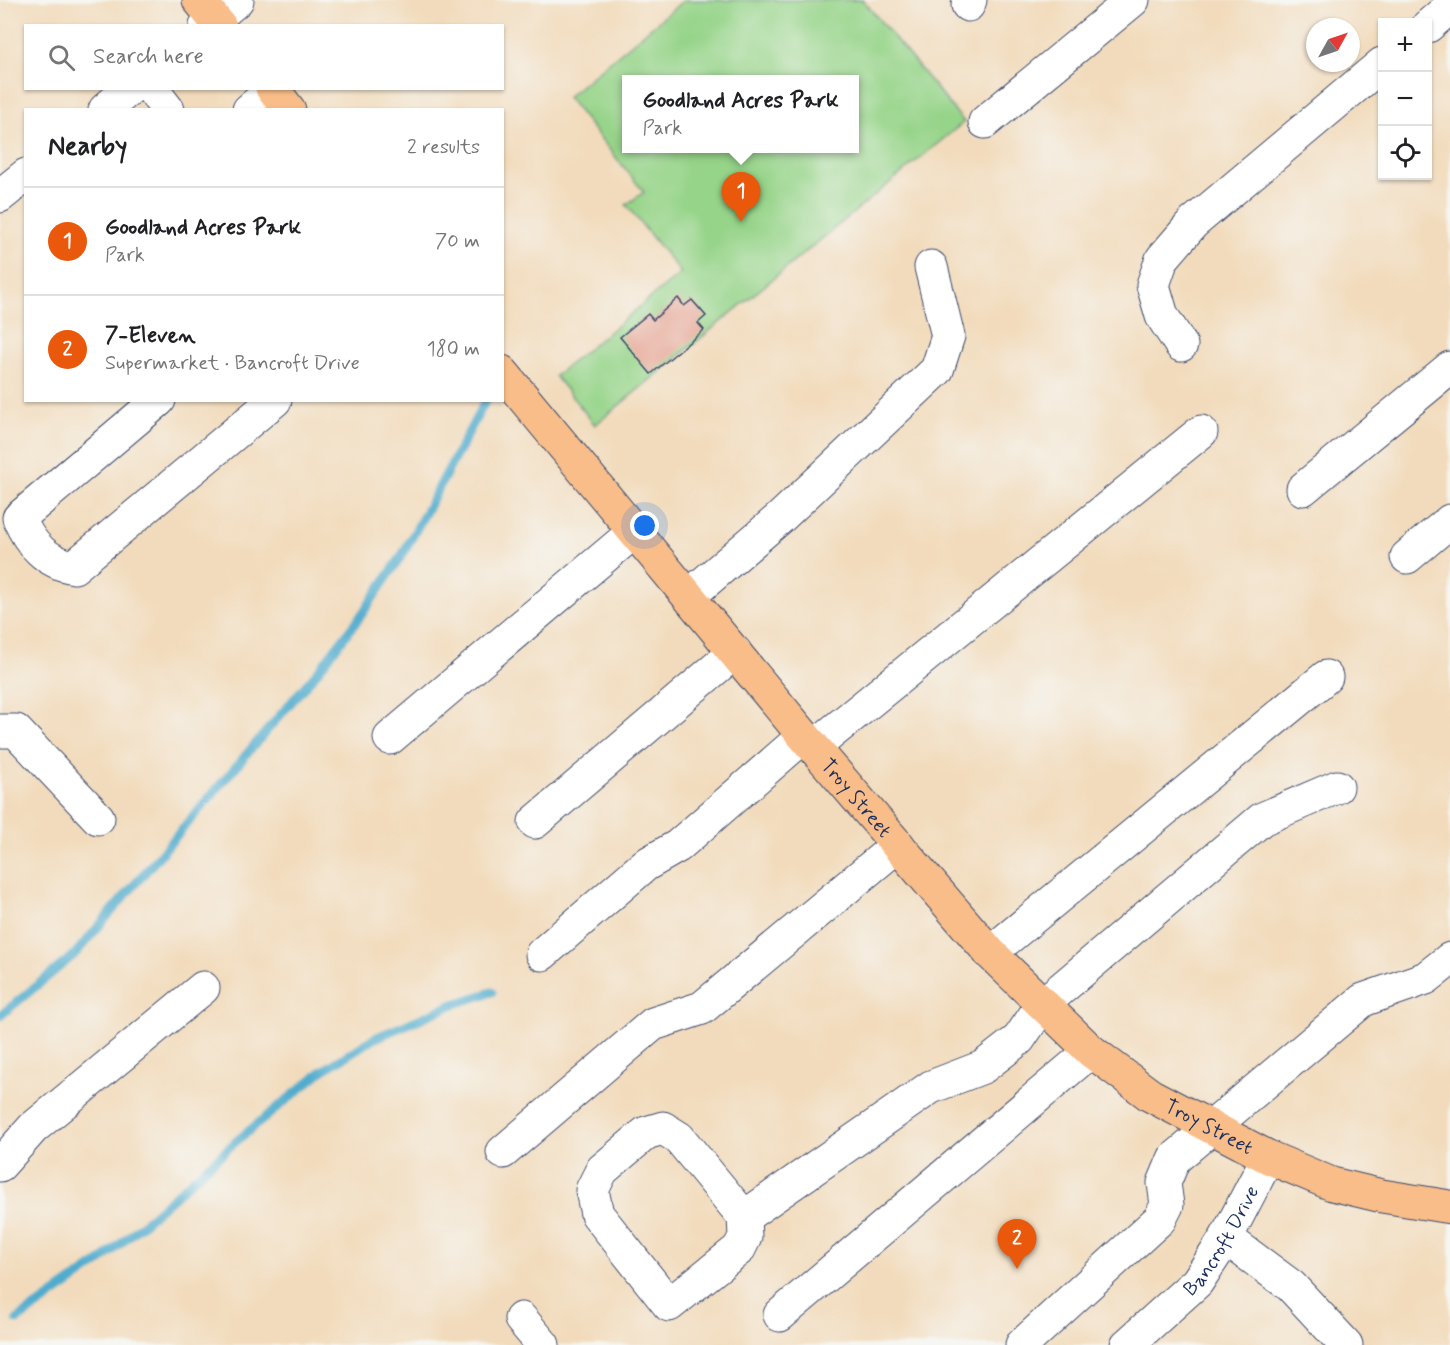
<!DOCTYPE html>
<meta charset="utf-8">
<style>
:root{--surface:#fff;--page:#f2f2f2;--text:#202124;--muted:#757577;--line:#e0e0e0;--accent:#ea580c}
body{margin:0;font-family:Mynerve,sans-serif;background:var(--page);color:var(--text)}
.controls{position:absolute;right:18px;top:18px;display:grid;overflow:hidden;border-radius:0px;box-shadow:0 2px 4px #0004}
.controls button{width:54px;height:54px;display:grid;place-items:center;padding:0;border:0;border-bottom:2px solid var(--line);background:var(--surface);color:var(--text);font:30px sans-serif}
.compass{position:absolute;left:1306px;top:18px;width:54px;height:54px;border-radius:50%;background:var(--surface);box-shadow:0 2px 4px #0004;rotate:50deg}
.you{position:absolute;left:645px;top:526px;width:21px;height:21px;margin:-15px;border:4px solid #fff;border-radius:50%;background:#1a73e8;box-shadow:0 0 0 9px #1a73e833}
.badge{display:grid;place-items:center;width:39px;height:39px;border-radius:50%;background:var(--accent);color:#fff;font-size:20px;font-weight:700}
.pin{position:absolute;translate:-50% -50px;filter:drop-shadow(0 2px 3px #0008)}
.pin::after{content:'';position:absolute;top:32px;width:21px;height:18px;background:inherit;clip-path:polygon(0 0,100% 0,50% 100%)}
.popup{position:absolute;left:622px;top:75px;width:237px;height:78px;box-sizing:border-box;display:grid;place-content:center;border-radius:0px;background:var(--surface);filter:drop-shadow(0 2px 4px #0005);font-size:20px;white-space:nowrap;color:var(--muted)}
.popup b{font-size:22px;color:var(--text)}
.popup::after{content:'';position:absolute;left:50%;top:100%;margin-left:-12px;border:12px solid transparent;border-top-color:var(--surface)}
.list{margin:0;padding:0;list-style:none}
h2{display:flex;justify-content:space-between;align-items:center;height:78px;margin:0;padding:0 24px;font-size:26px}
h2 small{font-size:20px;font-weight:400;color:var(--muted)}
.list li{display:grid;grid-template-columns:39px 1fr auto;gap:18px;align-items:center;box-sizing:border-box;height:108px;padding:0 24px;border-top:2px solid var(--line)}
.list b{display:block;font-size:22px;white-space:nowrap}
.list p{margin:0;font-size:20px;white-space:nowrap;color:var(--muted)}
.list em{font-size:20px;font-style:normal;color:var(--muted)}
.icon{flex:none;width:33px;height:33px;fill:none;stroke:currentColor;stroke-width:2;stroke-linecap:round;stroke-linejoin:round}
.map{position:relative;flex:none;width:1450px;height:1345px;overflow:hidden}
.search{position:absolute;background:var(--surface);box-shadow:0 2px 4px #0004;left:24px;top:24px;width:480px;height:66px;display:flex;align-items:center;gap:15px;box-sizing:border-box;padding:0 21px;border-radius:0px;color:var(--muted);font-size:22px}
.panel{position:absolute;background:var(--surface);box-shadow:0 2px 4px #0004;left:24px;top:108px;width:480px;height:294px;border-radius:0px}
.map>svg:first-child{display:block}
.green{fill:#96d489;stroke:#588274;stroke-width:1.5;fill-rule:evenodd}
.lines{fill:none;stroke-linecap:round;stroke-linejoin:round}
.stream{stroke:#4faccd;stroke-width:9}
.building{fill:#e6a392}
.minor-casing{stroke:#3b496c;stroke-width:35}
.major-casing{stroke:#3b496c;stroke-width:35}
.minor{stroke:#fff;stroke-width:33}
.major{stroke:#f8bd89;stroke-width:33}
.labels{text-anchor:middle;stroke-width:5;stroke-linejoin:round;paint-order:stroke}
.street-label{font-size:20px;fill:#1b2f5e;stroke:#f6f6f2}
</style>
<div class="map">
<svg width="1450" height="1345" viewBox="0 0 1450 1345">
<rect width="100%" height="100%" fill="#f6f6f2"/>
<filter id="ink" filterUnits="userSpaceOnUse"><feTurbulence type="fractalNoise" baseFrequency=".0167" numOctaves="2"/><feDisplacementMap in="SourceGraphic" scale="12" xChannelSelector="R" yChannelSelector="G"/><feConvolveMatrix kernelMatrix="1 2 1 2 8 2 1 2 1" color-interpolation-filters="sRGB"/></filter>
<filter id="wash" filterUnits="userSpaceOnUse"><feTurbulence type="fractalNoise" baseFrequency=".008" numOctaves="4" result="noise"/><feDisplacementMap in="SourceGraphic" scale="24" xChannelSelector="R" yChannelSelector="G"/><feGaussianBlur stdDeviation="1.35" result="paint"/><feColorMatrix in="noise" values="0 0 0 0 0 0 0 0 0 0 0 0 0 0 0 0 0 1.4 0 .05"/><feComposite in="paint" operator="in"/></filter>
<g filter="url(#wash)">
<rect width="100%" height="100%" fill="#f2dbbc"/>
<path class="green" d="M684,0H863L964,122L595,425L555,376L681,273L626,205L644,192L567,97ZM627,80H855V148H627Z"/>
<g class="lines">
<path class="stream" d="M0,1016L75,954L318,671L360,617L403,554L486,400
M17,1320L101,1261L233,1144L322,1071L373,1039L454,1004L492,992"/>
</g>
<g id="blocks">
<path class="building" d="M678,298L684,306L692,300L706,316L698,323L704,330L651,374L620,337L648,314L653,320Z"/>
</g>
</g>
<g filter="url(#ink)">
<use href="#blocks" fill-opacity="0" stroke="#3b496c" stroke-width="1.5"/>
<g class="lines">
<g class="minor-casing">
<g id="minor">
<path d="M968,5L970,0"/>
<path d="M206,26L237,0"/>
<path d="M1428,26L1450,7"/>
<path d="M151,88L168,110"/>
<path d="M105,110L130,88"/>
<path d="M249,110L273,90"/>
<path d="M985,122L1133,0"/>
<path d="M0,196L26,175"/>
<path d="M1181,345L1162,316L1153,285L1162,259L1193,223L1382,64"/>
<path d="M159,400L19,518C29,543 47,563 74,567L275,400"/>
<path d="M1303,489L1450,368"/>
<path d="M1407,557L1450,521"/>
<path d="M689,596L781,517L937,370L948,336L931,267"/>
<path d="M0,731H16L98,818"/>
<path d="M390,738L635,531"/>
<path d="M814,747L1201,432"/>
<path d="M535,822L735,652"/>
<path d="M990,953L1326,677"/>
<path d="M542,954L645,865L678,846L804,736"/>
<path d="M663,1128L679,1138L744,1217L745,1237L739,1249L669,1305L597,1214L592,1190L602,1170L646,1133Z"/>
<path d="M503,1152L653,1024L702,1008L898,845"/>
<path d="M0,1165L33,1128L203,988"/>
<path d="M744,1217L931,1087L983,1067L1019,1039L1042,1005L1262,819L1337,787"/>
<path d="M1226,1238L1291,1286L1346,1345"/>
<path d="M780,1315L1091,1051"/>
<path d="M521,1319L543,1345"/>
<path d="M1022,1345L1160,1219L1167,1205L1164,1183L1174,1159L1363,1000L1426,978L1450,959"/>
<path id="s1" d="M1127,1345L1197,1282L1226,1238L1268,1157"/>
</g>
</g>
<g class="major-casing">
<g id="major">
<path d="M199,0L220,26"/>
<path d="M272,88L289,110"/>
<path id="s2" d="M502,372L804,736L990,953L1091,1051L1150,1095L1268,1157L1332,1184L1382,1196L1450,1207"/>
</g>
</g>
<use href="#minor" class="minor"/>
<use href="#major" class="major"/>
</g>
</g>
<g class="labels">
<g class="street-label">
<text dy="7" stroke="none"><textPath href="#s2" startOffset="554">Troy Street</textPath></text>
<text dy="7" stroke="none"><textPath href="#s2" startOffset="1040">Troy Street</textPath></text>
<text dy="7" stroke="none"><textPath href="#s1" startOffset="142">Bancroft Drive</textPath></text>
</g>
</g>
</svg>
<div class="controls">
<button>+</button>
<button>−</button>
<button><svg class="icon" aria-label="locate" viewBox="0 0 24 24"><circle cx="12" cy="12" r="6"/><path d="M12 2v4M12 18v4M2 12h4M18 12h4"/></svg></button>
</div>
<svg class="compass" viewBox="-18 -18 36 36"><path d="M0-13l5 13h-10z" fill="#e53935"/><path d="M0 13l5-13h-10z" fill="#757577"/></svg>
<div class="you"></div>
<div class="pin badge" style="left:741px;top:222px">1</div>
<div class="popup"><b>Goodland Acres Park</b>Park</div>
<div class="pin badge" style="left:1017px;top:1269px">2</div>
<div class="search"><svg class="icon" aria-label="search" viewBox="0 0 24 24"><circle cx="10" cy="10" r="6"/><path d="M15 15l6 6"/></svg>Search here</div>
<section class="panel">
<h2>Nearby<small>2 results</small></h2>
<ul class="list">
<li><span class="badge">1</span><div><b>Goodland Acres Park</b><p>Park</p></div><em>70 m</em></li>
<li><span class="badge">2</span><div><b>7-Eleven</b><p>Supermarket · Bancroft Drive</p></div><em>180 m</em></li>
</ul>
</section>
</div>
